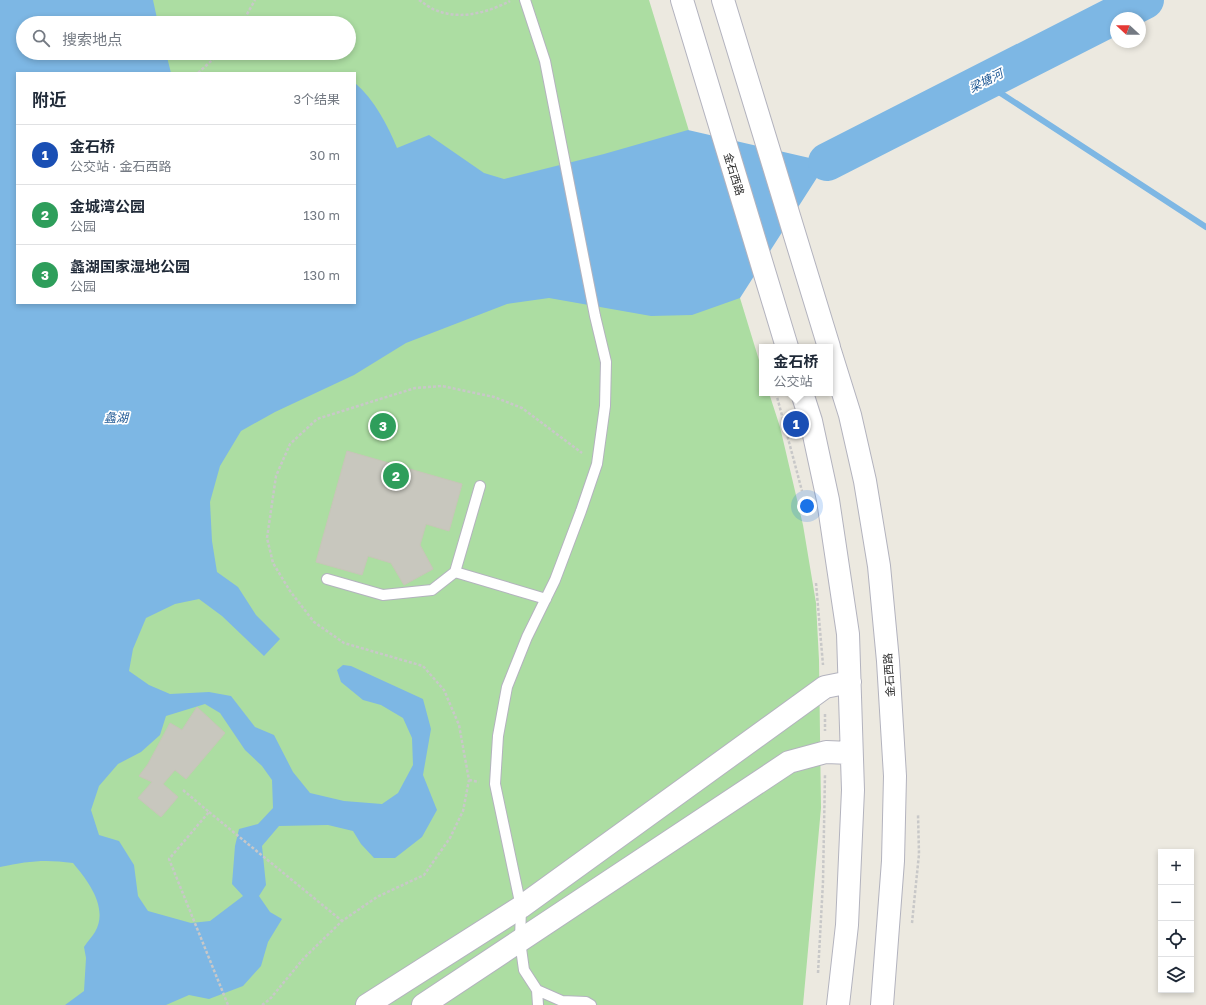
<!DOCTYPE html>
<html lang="zh">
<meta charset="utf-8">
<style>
:root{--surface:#fff;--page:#f6f6f7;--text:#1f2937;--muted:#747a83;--line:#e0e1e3;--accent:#7c3aed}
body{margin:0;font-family:"Golos Text","Noto Sans SC",sans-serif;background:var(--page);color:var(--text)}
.controls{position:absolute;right:12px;bottom:12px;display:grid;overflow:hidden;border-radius:0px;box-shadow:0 2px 6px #0003}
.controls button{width:36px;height:36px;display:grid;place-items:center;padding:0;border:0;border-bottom:1px solid var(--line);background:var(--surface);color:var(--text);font:20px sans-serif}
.compass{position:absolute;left:1110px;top:12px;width:36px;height:36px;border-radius:50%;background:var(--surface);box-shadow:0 2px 6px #0003;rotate:291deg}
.you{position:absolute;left:807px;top:506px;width:14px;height:14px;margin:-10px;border:3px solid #fff;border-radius:50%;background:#1a73e8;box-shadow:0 0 0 6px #1a73e833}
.badge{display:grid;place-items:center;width:26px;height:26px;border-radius:50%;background:var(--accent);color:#fff;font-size:13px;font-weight:700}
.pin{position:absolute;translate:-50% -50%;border:2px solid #fff;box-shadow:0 1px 4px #0006}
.popup{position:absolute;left:759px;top:344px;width:74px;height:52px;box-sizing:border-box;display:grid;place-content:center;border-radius:0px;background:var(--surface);filter:drop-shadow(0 1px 3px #0005);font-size:13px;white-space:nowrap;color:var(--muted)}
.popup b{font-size:15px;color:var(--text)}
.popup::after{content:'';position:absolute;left:50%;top:100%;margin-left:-8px;border:8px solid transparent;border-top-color:var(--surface)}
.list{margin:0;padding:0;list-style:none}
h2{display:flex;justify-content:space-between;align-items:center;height:52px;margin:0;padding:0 16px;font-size:17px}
h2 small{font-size:13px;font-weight:400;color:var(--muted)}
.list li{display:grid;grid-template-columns:26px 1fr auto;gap:12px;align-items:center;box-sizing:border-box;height:60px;padding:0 16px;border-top:1px solid var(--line)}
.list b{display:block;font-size:15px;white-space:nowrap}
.list p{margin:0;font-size:13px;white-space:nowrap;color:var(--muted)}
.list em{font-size:13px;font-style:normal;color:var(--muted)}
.icon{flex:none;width:22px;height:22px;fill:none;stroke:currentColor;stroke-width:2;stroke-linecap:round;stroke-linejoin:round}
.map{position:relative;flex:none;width:1206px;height:1005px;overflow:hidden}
.search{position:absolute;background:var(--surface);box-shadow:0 2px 6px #0003;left:16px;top:16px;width:340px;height:44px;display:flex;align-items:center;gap:10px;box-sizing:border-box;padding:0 14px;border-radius:22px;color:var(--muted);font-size:15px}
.panel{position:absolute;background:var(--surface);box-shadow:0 2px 6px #0003;left:16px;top:72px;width:340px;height:232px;border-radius:0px}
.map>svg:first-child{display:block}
.green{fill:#acdda2;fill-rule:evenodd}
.water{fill:#7db7e4;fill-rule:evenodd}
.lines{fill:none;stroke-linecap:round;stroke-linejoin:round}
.stream{stroke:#7db7e4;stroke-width:6}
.river{stroke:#7db7e4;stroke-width:38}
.building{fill:#c8c7be;stroke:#c8c5b9}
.service-casing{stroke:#b3b3be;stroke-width:12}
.secondary-casing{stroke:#b3b3be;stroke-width:24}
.path{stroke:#c8c8c8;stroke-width:2.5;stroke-dasharray:3 2;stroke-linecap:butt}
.service{stroke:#fff;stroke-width:10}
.secondary{stroke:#fff;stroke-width:22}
.labels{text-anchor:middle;stroke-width:3.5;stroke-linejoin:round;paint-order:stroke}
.street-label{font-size:11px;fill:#2c2c2c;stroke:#fff}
.water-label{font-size:12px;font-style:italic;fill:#1a5592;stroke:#fff}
</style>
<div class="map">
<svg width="1206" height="1005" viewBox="0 0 1206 1005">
<rect width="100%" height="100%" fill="#ece9e0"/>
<path class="green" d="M0,0H649L762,370V393H769L780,427L803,525L816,603L819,660L821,808L803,1005H0ZM23,23H349V53H23ZM17,73H355V303H17Z"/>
<path class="water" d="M0,0H153L158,23H23V53H166L171,73H17V303H355V83C374,99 388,126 397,148L429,135L484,173L504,179L604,154L688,130L827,162L740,298L692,315L651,316L549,298L507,304L406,343L354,375L275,412L241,431L220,466L210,502L212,541L217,572L238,587L256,615L280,639L264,656L222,616L199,599L175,604L146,618L133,649L129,671L149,685L170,694L209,692L231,696L255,727L274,735L293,772L310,793L344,801L382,804L398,793L413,765L412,738L403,718L381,705L363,700L341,682L337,670L343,665L351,666L423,699L431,729L423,775L437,810L422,837L395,858H374L361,844L353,831L328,825L279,826L262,846L266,885L259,896L270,912L282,919L268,942L261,966L243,986L209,999L189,995L166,1005H65L84,991L86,958L84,947C87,942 92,937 95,932C109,908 88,881 73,863C45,859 28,861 0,867ZM205,704L220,713L245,750L262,766L272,780L273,808L258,824L239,829L235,846L232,884L243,896L210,921L191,923L148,911L138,896L134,865L119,841L99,835L91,810L99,786L118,764L141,752L160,735L166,716Z"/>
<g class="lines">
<path class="stream" d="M985,83L1206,227"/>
<path class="river" d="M827,162L1145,0"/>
</g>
<path class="building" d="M347,451L462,484L449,531L426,524L420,545L433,569L404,585L391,563L368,556L362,575L316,562Z
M197,707L225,733L186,779L175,770L163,784L178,797L161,817L138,798L152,782L139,776L148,764L170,723L182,730Z"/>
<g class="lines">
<g class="service-casing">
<path id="service" d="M525,0L545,61L595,316L606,362L605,406L597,464L581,511L555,580L527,637L507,687L498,736L495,784L521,907L520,941L524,970L537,990L562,1001L586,1002L591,1005
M480,486L455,572L546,599
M327,579L383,595L432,590L455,572
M537,990L538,1005"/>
</g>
<g class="secondary-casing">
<path id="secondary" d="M682,0L787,347
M723,0L829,347
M830,351L850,415L865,481L879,566L888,661L895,776L893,861L882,1005
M802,393L811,421L828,500L848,634L853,790L847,925L838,1005
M367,1005L521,907L825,687L850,682
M423,1005L789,762L826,752L851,753"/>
</g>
<path class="path" d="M419,0C425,4 431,9 438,11C461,20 489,12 510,1
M242,23L255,0
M198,73L220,53
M776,393L802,491
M816,583L823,665
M825,714V731
M469,780L479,782
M183,790L209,812L169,859L228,1005
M209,812L342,921
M912,923L919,854L918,814
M818,973L823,882L825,774
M262,1005L270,999L304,958L342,921L377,897L424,875L450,838L463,811L469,780L459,725L444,690L423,666L344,643L314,622L290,591L273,563L267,538L276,476L290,444L317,419L415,388L442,386L494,397L522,408L582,453"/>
<use href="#service" class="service"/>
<use href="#secondary" class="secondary"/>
</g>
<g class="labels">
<g class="street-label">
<text transform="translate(734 174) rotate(73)" y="4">金石西路</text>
<text transform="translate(889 675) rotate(-94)" y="4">金石西路</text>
</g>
<g class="water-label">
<text transform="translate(986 81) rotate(-27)" y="4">梁塘河</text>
<text x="116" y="422">蠡湖</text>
</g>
</g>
</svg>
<div class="controls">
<button>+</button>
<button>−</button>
<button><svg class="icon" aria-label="locate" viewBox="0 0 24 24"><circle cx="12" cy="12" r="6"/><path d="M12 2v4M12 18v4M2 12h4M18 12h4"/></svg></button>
<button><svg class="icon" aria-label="layers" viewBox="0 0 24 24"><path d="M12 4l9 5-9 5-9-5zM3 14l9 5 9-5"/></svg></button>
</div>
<svg class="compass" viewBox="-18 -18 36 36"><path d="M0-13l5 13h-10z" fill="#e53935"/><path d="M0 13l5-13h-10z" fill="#747a83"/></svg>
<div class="you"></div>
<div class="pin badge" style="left:796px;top:424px;background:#1a4fb4">1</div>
<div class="popup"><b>金石桥</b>公交站</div>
<div class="pin badge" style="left:396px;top:476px;background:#2e9e5b">2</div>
<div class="pin badge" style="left:383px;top:426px;background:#2e9e5b">3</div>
<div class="search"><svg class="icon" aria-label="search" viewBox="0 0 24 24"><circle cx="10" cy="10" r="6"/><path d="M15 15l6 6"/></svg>搜索地点</div>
<section class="panel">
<h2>附近<small>3个结果</small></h2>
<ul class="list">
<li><span class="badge" style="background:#1a4fb4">1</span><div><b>金石桥</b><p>公交站 · 金石西路</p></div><em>30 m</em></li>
<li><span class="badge" style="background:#2e9e5b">2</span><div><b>金城湾公园</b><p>公园</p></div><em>130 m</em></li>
<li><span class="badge" style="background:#2e9e5b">3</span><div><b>蠡湖国家湿地公园</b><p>公园</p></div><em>130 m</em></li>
</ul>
</section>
</div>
